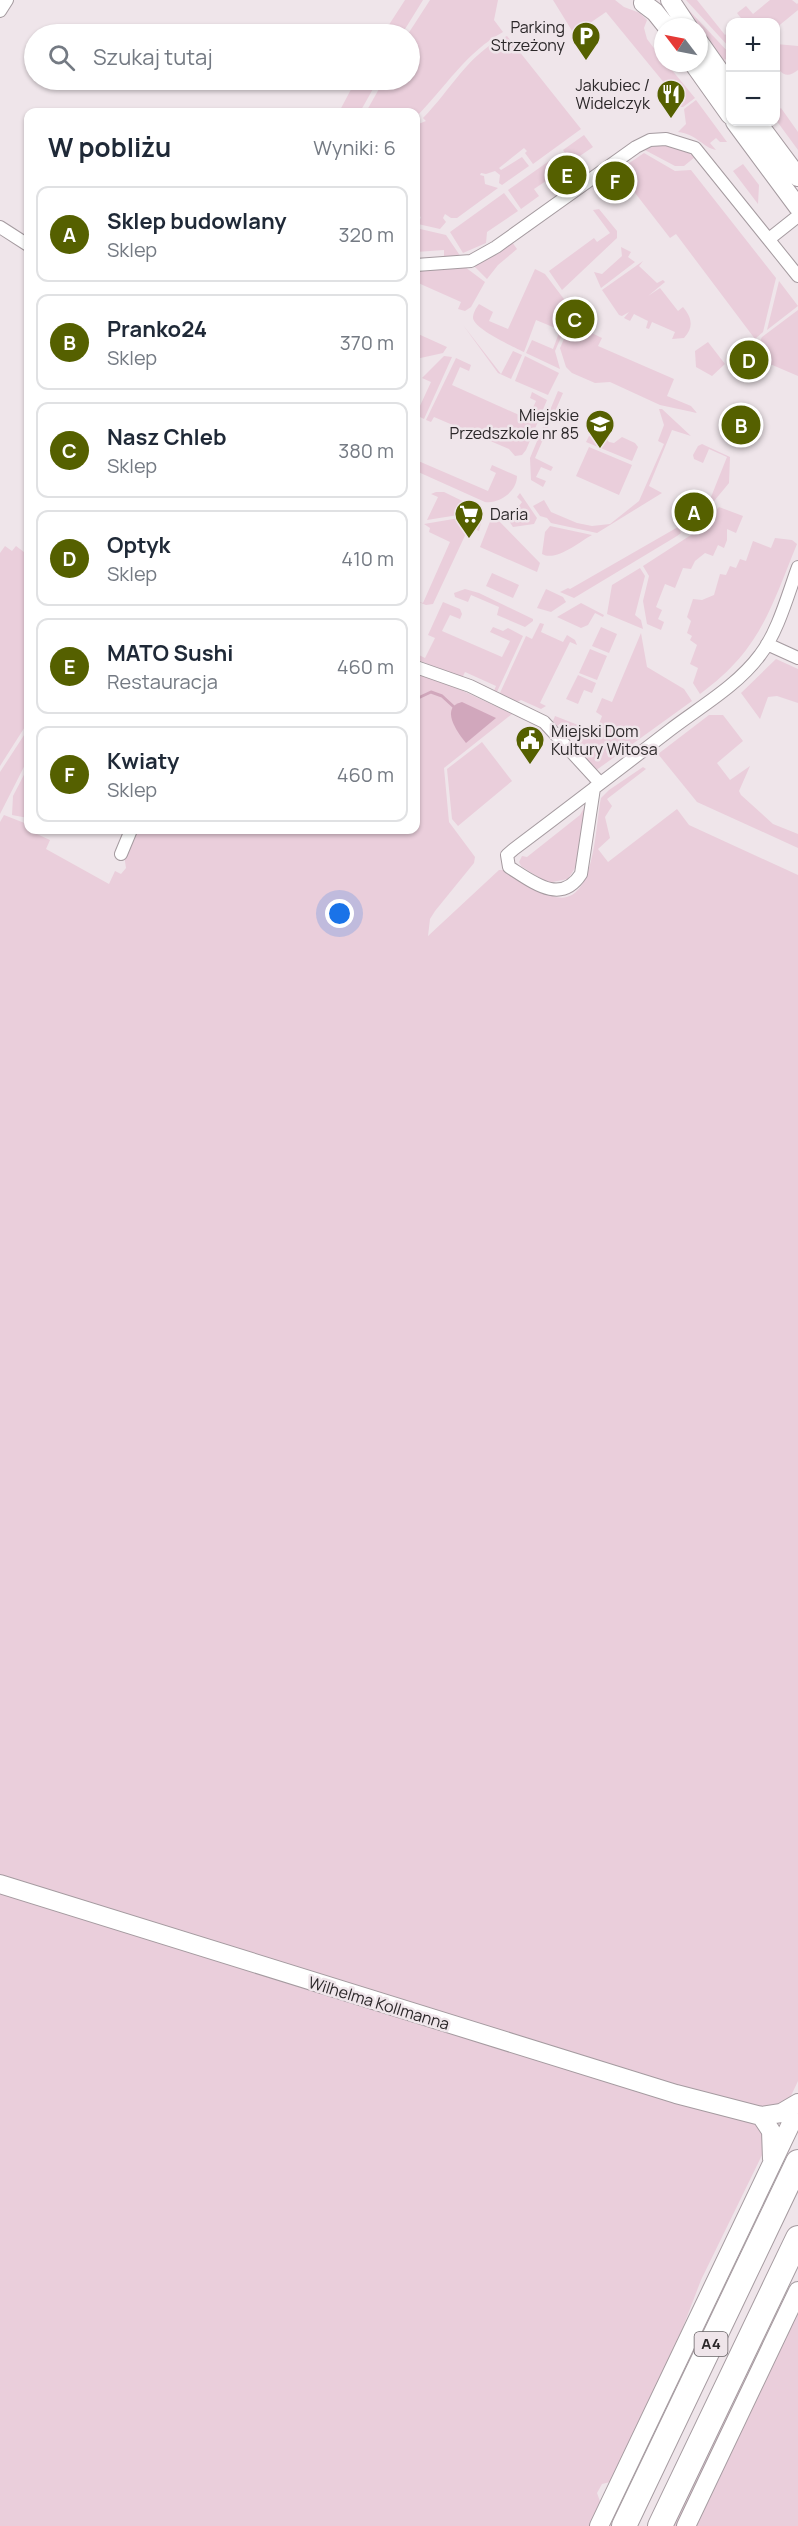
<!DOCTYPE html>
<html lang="pl">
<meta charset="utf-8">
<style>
:root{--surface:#fff;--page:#f6f6f7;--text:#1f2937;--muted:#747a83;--line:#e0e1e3;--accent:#556000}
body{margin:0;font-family:Manrope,sans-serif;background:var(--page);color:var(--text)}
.controls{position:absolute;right:18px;top:18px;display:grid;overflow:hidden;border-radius:12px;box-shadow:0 2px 4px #0004}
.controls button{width:54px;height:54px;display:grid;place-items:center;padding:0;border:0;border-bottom:2px solid var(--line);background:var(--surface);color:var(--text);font:30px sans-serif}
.compass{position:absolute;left:654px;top:18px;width:54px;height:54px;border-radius:50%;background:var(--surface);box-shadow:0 2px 4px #0004;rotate:302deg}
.you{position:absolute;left:340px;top:914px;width:21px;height:21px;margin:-15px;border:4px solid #fff;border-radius:50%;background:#1a73e8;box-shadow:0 0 0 9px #1a73e833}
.badge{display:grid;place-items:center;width:39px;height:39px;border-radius:50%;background:var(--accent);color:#fff;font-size:20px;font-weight:700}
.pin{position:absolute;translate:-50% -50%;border:3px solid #fff;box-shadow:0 2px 6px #0006}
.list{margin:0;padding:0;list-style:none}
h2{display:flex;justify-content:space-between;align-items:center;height:78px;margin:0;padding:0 24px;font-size:26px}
h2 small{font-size:20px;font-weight:400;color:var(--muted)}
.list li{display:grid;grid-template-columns:39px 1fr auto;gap:18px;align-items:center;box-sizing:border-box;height:96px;margin:0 12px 12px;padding:0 12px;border:2px solid var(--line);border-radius:12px}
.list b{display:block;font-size:22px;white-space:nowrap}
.list p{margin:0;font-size:20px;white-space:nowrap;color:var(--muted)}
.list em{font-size:20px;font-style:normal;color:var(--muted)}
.icon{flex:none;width:33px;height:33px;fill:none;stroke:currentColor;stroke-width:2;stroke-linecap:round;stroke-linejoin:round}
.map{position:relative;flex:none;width:798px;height:2526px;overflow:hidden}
.search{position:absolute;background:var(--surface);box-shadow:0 2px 4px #0004;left:24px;top:24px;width:396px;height:66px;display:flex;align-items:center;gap:15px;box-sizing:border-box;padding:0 21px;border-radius:33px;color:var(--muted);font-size:22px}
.panel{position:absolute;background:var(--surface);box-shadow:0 2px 4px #0004;left:24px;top:108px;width:396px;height:726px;border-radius:12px}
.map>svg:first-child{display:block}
.green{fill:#eacedb}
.water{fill:#d1a7bc}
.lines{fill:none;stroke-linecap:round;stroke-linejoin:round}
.stream{stroke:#d1a7bc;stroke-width:3}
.street-casing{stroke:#a59ba0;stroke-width:14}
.secondary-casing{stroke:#a59ba0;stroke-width:20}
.highway-casing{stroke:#a59ba0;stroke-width:26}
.street{stroke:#fff;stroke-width:12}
.secondary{stroke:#fff;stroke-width:18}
.highway{stroke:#fff;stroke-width:24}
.labels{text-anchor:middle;stroke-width:5;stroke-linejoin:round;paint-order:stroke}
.shield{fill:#efe5ea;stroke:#666164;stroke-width:1.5}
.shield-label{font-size:15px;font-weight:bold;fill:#2c282a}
.poi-label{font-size:16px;fill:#2c282a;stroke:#efe5ea;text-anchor:end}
.street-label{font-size:16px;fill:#2c282a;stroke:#efe5ea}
</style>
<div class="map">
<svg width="798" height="2526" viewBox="0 0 798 2526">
<rect width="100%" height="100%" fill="#efe5ea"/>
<path class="green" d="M405,0H423L402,34H383Z
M430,0H498L494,20L503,32C466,52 445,88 416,117V112H366L384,80H410L408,34Z
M553,0H615L624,7L640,13L647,20L644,28L647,39L663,60V63H666L695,98L683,107H677L685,101L676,89L667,95L666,94L670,90L606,12L574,34Z
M686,0H697L725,35L730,31V48Z
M770,0H792L797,4L798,3V10L776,28V22H744L737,13L746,6L753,14Z
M686,7L730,54V58L723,60L719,58L699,34V27H694L681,10Z
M507,36L581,129L533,164L525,153L527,151L524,148L499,168L501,170L522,157L529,166L502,185L499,183L500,175L495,171L486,174L481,173L480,175L484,176L485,184L498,188L457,218H451L445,214L443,218L446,222L440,229L418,224L421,217L416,214V125L426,121L423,118C451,90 469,52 507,36Z
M776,44L798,46V70C790,76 785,77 778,69Z
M356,80H378L360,112H339Z
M696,100L727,142H720L716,138L710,143L716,150C702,147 697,134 678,132L686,124L684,109Z
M781,108L798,132V150L776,120V112Z
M584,135L593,147L571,162L563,150Z
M665,144L691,153L695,157L684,166H675L643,149Z
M644,153L675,171L691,170L776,278L763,332L755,339L676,234L670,238L625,180L628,178L622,168Z
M559,154L568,165L559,172L564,179L551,188L546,181L534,189L539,196L521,209L508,190Z
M743,164L759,185L758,204L733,171Z
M504,193L518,211L487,232L486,243L463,253L450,232Z
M599,209L617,231V238L562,290L549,271L594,238L597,242L610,233L593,210Z
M416,228L446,235L461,257L444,258V250L416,252Z
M512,242L517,249L498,265L487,279L473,265L490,257Z
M621,247L631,252L628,257L635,262L601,288L594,272L602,274L622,256Z
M643,261L639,266L657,283L663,280L665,282L648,296L660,288L678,311L683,307C692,318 694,327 684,338L672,339L675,332L652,322L649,329L646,328L648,321L634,314L630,321L624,318L629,312L622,316L619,315L602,290Z
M465,267L485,282L471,307L465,311L458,309L461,302L416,282V270Z
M535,269L545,274L570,307L565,328L555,351L560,369L526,353L532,340L553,349L560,330L536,320L524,352C514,347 474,329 473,318C473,313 476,308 479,304L493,312L489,321L508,329Z
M779,281L798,306L767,330Z
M798,310V376L763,361L756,349L762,337Z
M571,323L602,338L598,346L674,379L667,396L691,406L697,413L660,405L610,382L595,383L572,373L566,367L560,348Z
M463,325L501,374L513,351L522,355L511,379L498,373Z
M416,333L447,347L443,353L416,359Z
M708,342L725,364L712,376L696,367L695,351Z
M444,356L452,357L424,419L416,415V407L419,408L431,382L422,378Z
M525,356L559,373L548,395L515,381Z
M456,358L471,365L469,371L460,367L452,385L528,419L536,401L530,398L532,392L547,400L526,450L522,455L515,456L509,449L434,417L431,422L426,420Z
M558,391L563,393L535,458L553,467L551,471L541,467L536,477L546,481L543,487L531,480L530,458Z
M659,409H662L691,436L672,430L649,486L662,493L597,533L551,523L547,518L540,516L533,506L544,500L551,512L577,523L592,526L610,524L639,501L664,444L658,441L664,425Z
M589,436L594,438L604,436L609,442L614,443L622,437L635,443L638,447L632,461L586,442Z
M702,444L730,457L729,483L705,512L727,457L709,449L703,463L694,459L693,455L698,446Z
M589,447L632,465L619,495L576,476Z
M416,460L488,491L496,473L490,470L492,465L517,476C517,491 500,504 485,502L416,471Z
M436,492H444L483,511L427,520L438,497L431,494Z
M520,493L537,518L534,524L513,527L507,518L506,510L514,513L522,502L517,497Z
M719,507L743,516L736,533L727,529V540L724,548L718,545L713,556L705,553L695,561L691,569L683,568L675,588L665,584L656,607L662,610L658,619L664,622L661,630L647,624L643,601L649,576L643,566L691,535Z
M483,514L479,531L469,527L433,604L426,605L416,601L423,603L450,542L429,532L430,528L424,524Z
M496,518L540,563L537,572L480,547L491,519Z
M550,526L592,535C579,542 556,562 542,554L545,532Z
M678,527L681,533L677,536L574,598L560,592L568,588L570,589Z
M775,538L792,540L797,544C770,610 760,650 700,694L693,683L698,668L690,664L697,645L690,640L692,636L687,633L691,621L687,617L693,599L702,600L714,595L720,574L726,575L730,566L736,568L740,559L746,561L753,541L771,548Z
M5,546L12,551L16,546L28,555V722L0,766V553Z
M640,568L645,576L635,615L641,620L643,629L607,614L612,585Z
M492,573L519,585L513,598L486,586Z
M465,589L479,593L533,619V621L525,627L497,615L499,607L471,595L468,602L455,597L454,593Z
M546,589L563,597L566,602L551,612L537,608Z
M443,602L460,609L462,614L460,619L450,615L442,631L502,657L510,641L490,632L493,627L503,631L508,628L523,636L496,694L493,693L496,686L465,672L462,678L418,660L419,655L425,658L435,638L428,635Z
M581,603L604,615L603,617L595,613L588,625L581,628L557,617Z
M540,623L544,624L541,632L563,642L567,635L575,640L577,645L570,642L540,703L546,706L541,709L521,700L515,703L499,695L526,636L532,639Z
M601,627L617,634L609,653L592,646Z
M641,633L647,667L684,689L692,701L595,771L583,758L588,753L561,723L555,728L553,721L555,716L596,732L602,716L596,712L602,698L612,702Z
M590,649L607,656L597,680L579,673Z
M776,659L798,669V703L777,696L768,697L760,719L741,693Z
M416,674L444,682L512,714L444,768L449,822L475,857L474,863L435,911L430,919L428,936L499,870H503C519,878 535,891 552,896C596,911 595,824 601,798L609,790L643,767L646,769L607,799L612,806L605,817L610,838L598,849L608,862L677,809L689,825L798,875V2081L789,2100L775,2110L675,2088L0,1877V822L4,815L27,824L28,822V830L50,840L46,849L109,884L115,871L121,874L126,868L124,855L134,830H416Z
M578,675L596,683L592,693L584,690L578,704L566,699Z
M709,715H723L743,741L717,763L730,780L750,766L739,791L741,795L773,824L798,834V848L697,802L658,754Z
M28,729V759L0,814V772Z
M482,742L512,781L458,826L452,819L447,769Z
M28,767V818L12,815L13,796Z
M585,806L577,865L568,879L547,883L521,866L519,862L522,856L527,857L580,815Z
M0,1891L759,2123L766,2147L701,2280L667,2369L610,2482L602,2484L597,2493L601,2504L592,2526H0Z
M781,2303L784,2305L679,2526H674Z
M798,2305V2526H692Z"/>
<path class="water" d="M462,702L496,718L466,743C456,731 440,707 462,702Z"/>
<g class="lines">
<path class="stream" d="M416,699L431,692L442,696L454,707"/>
<g class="street-casing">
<path id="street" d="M0,11L7,0
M0,227L28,245
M769,239L798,216
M416,265L471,261L496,247L636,147L650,140L666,139L695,148L798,276
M767,644L798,658
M416,667L470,686L544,722L600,783
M594,788L581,874C561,905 534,883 509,867L507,855L514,849C566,810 618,770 670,730C700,707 737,686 760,655C778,632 788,594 798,567
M121,854L131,830"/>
</g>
<g class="secondary-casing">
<path id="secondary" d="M670,0L688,27
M643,3L655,12L667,27
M699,42L730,86
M693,63L730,115
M735,122L798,207
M757,122L798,177
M0,1884L676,2094L761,2116L781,2113L798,2103
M761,2116L771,2131L772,2159
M599,2526L798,2109
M686,2526L798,2291"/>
</g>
<g class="highway-casing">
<path id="highway" d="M624,2526L798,2162
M660,2526L798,2238"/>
</g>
<use href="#street" class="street"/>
<use href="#secondary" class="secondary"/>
<use href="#highway" class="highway"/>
</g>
<defs>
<g id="parking-pin" transform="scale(1.5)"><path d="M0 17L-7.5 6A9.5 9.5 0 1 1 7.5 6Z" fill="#556000" stroke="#efe5ea"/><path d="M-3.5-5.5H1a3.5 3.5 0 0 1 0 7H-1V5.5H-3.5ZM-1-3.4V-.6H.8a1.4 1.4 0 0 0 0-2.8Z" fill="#fff"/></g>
<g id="restaurant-pin" transform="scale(1.5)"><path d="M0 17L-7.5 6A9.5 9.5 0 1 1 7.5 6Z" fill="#556000" stroke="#efe5ea"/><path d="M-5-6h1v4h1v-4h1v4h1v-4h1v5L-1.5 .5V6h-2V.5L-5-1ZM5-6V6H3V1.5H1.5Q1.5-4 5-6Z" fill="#fff"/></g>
<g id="school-pin" transform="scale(1.5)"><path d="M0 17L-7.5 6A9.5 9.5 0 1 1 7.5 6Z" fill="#556000" stroke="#efe5ea"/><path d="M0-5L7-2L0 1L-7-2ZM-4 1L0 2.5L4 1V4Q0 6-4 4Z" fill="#fff"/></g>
<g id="supermarket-pin" transform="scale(1.5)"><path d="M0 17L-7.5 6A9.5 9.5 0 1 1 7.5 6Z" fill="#556000" stroke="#efe5ea"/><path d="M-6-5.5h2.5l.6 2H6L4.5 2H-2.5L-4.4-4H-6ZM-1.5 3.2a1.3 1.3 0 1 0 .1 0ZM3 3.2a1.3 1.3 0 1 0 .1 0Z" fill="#fff"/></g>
<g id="civic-pin" transform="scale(1.5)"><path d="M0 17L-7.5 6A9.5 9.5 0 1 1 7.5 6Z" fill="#556000" stroke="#efe5ea"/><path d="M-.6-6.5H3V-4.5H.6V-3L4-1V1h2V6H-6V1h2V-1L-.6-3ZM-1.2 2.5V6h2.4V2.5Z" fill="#fff"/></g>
</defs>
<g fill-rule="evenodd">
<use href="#parking-pin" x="586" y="36"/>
<use href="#restaurant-pin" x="671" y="94"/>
<use href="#school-pin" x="600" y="424"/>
<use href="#supermarket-pin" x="469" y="514"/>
<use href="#civic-pin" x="530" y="740"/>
</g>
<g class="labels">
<rect class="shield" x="694.5" y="2332" width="33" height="24" rx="4.5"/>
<g class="shield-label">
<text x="711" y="2349">A4</text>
</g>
<g class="poi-label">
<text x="565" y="33">Parking<tspan x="565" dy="18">Strzeżony</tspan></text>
<text x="650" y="91">Jakubiec /<tspan x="650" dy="18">Widelczyk</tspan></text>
<text x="579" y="421">Miejskie<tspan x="579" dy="18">Przedszkole nr 85</tspan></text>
<text x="490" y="520" text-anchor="start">Daria</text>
<text x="551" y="737" text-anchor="start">Miejski Dom<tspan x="551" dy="18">Kultury Witosa</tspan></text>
</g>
<g class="street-label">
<text transform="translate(379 2003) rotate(17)" y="6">Wilhelma Kollmanna</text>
</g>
</g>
</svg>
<div class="controls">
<button>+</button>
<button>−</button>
</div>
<svg class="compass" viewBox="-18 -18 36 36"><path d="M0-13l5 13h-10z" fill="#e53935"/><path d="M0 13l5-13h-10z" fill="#747a83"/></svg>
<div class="you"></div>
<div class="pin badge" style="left:694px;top:512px">A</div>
<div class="pin badge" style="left:741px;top:425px">B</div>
<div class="pin badge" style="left:575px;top:319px">C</div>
<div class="pin badge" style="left:749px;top:360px">D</div>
<div class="pin badge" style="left:567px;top:175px">E</div>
<div class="pin badge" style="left:615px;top:181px">F</div>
<div class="search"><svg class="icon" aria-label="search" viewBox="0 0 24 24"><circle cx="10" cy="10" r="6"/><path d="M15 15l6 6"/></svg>Szukaj tutaj</div>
<section class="panel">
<h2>W pobliżu<small>Wyniki: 6</small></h2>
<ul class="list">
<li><span class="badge">A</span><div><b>Sklep budowlany</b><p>Sklep</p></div><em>320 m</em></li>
<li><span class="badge">B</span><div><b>Pranko24</b><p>Sklep</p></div><em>370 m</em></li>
<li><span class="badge">C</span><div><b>Nasz Chleb</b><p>Sklep</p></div><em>380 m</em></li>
<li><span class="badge">D</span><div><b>Optyk</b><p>Sklep</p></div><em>410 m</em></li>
<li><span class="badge">E</span><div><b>MATO Sushi</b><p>Restauracja</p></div><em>460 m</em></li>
<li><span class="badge">F</span><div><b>Kwiaty</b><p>Sklep</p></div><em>460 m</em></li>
</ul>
</section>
</div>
